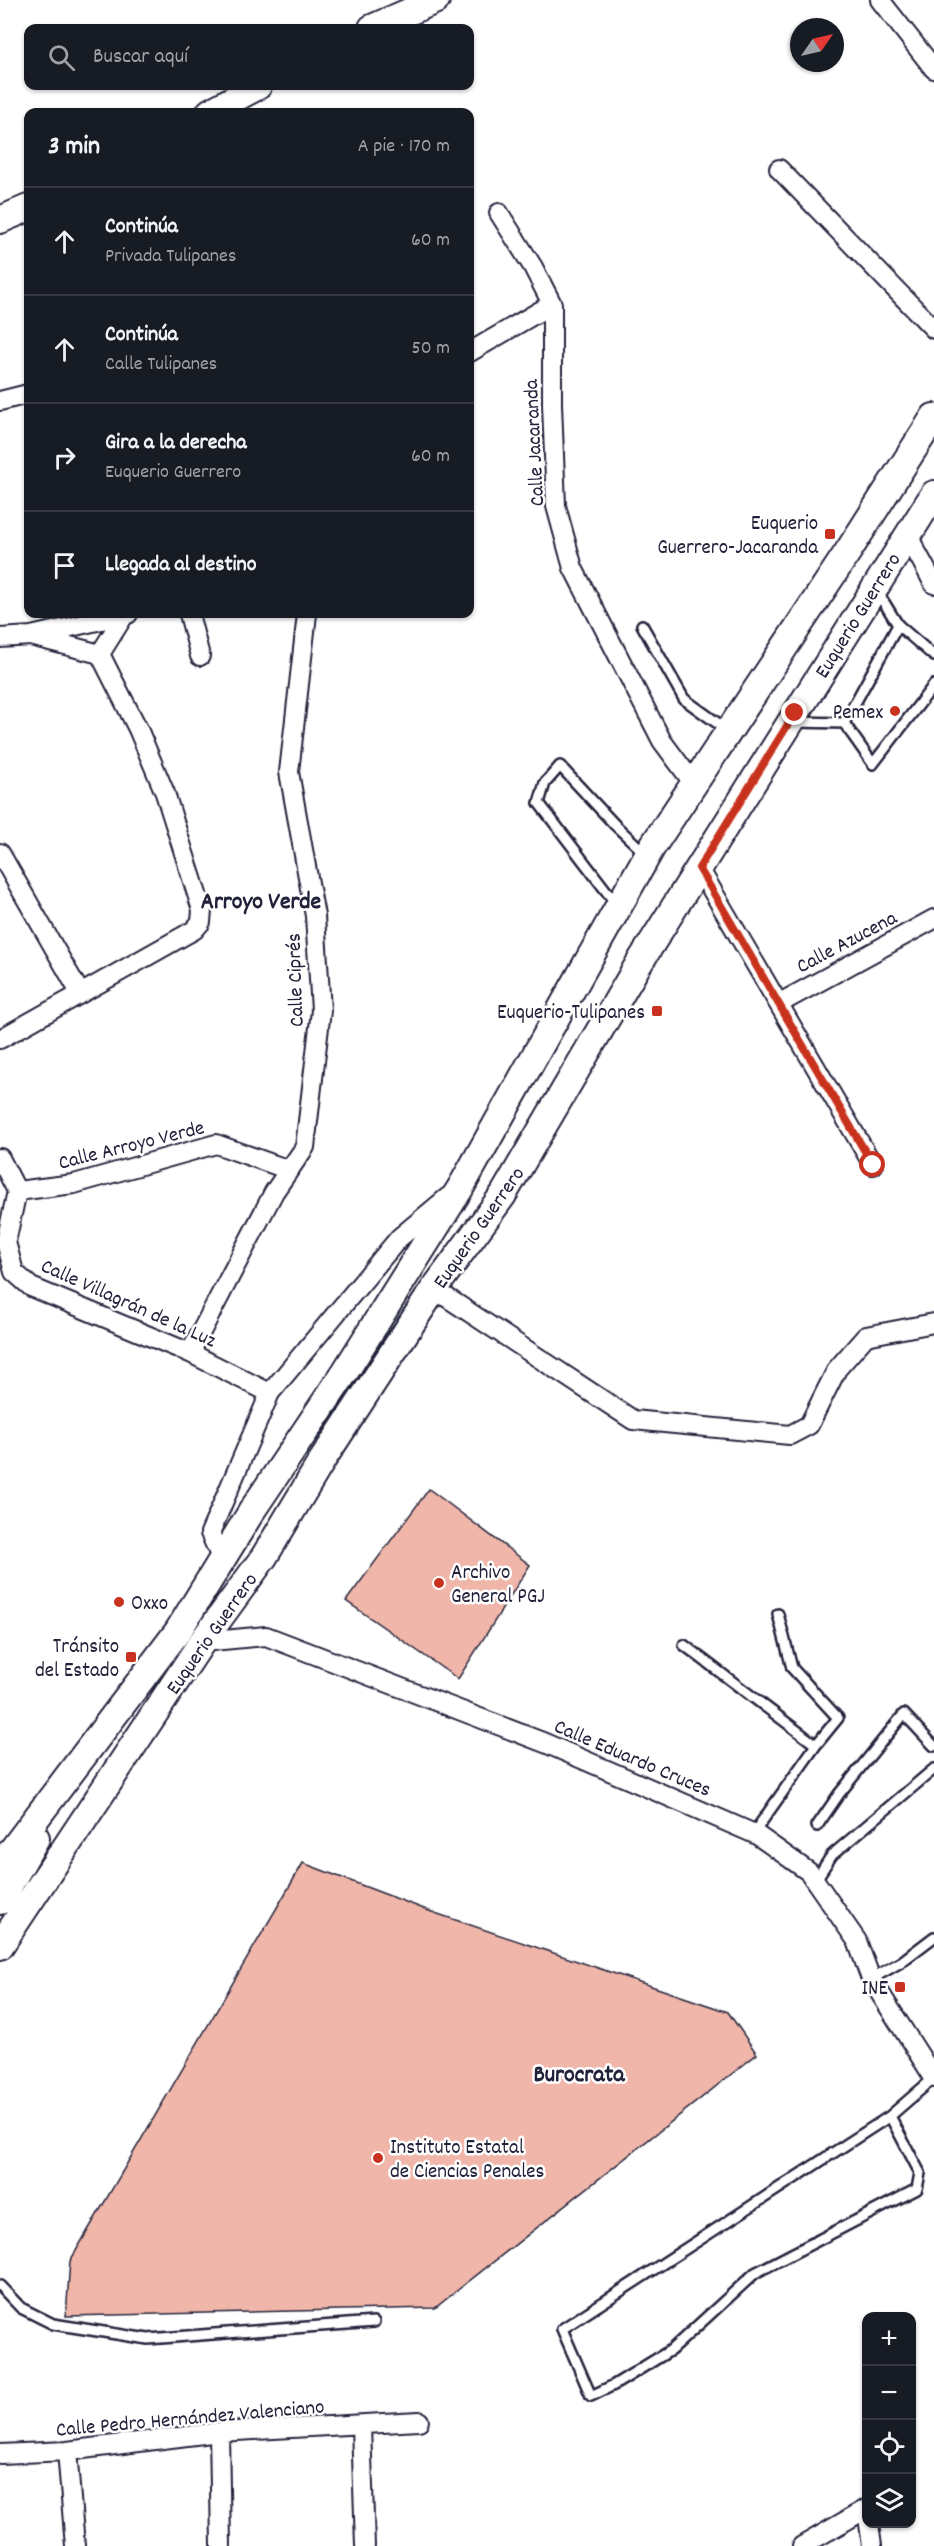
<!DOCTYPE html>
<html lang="es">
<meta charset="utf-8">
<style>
:root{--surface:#171b24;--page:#242831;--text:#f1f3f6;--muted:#9ea1a6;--line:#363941}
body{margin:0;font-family:Dekko,sans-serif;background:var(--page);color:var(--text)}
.controls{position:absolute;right:18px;bottom:18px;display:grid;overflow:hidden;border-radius:12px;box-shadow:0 2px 4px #0004}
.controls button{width:54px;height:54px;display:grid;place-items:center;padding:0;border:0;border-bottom:2px solid var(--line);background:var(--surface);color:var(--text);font:30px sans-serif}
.compass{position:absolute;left:790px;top:18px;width:54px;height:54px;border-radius:50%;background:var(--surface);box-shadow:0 2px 4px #0004;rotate:56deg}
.stop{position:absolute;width:18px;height:18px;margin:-14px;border:4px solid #c8321e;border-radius:50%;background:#fff}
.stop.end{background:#c8321e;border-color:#fff;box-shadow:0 2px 6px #0008}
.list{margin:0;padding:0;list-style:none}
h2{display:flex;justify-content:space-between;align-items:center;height:78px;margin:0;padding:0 24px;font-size:26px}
h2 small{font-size:20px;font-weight:400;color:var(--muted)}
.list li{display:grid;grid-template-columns:39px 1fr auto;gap:18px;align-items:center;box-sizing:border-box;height:108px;padding:0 24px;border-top:2px solid var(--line)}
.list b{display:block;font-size:22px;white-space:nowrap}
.list p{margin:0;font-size:20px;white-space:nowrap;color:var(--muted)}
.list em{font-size:20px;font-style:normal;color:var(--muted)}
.icon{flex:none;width:33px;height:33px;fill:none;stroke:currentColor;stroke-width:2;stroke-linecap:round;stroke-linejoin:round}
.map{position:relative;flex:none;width:934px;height:2546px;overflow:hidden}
.search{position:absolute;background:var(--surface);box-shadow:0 2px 4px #0004;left:24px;top:24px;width:450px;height:66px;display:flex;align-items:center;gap:15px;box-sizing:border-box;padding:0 21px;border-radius:12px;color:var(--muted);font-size:22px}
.panel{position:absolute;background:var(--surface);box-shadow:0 2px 4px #0004;left:24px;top:108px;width:450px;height:510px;border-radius:12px}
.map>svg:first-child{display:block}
.building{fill:#f0b6a9;stroke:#22223b;stroke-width:1.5}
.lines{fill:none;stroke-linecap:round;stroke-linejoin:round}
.lane-casing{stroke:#22223b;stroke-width:14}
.street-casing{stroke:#22223b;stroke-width:22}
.secondary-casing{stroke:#22223b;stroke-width:30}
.lane{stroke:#fff;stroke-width:9}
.street{stroke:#fff;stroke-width:18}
.secondary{stroke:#fff;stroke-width:26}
.route{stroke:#c8321e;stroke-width:8}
.poi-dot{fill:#c8321e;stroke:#fff;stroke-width:2}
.labels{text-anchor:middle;stroke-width:5;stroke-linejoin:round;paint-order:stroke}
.street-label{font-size:21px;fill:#22223b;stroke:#fff}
.poi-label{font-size:21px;fill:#22223b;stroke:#fff;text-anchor:end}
.quarter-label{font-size:24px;font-weight:bold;fill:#22223b;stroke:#fff}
</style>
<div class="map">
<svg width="934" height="2546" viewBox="0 0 934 2546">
<rect width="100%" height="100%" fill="#fff"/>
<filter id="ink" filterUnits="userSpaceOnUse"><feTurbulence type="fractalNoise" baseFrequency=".0167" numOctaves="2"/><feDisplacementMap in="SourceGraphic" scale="12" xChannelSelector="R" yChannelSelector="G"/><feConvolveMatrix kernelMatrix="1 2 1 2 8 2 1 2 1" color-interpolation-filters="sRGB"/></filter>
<g filter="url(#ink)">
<path class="building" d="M429,1489L530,1565L458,1679L346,1601Z
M303,1863L432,1912L728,2012L757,2054L435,2308L66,2316L70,2261Z"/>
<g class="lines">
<g class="lane-casing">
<path id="lane" d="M642,625L684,699L727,730
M898,625L934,656
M794,722L844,723L898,625L877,591
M844,723L873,764L934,685
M617,905L539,803L545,783L560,766L615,825L646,854
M778,1614L792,1668L838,1718L816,1745
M684,1645L816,1745L753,1834
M817,1826L839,1794L904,1714L934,1746
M815,1881L832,1855L934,1769
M871,1979L901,1962L934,1937
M890,2116L920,2173L917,2189L755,2273L671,2350L614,2385L591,2396L562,2329L890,2116L934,2078
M0,2286L21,2308L53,2324L148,2339L374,2322"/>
</g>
<g class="street-casing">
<path id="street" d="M880,0L934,69
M779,169L934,329
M499,213L533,267L552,304V404L556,506L573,568L662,741L694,784
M470,352L552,304
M0,401L28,394
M908,536L934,584
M189,614L200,656
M0,638L31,636L128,614
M100,654L125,614
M0,853L80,993
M699,868L873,1165
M780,1003L934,919
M0,1039L194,930L201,922L202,910L165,793L138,729L100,654L31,636
M0,1158L17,1191L6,1242L14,1272L31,1287L190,1353L270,1393
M17,1191L74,1184L216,1144L289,1170
M434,1289L633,1420L790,1435L809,1425L837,1369L866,1336L934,1323
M190,1353L274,1192L305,1147L321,1010L315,916L289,772L307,614
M222,1560L210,1533L270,1393L399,1238L448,1197
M202,1642L266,1636L545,1743L757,1835L809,1872L857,1941L871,1979L934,2078
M361,2426L365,2546
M219,2432L221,2546
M67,2451L75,2546
M0,2454L67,2451L219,2432L419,2421
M869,2524L872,2546
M802,2546L866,2509"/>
</g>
<g class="secondary-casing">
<path id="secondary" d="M372,28L436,0
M210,112L258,86
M0,220L28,208
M0,1866L178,1631L253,1509L345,1372L461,1187L652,847L849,550L934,417
M0,1901L36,1838
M0,1946L202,1642L264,1557L323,1459L434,1289L503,1195L638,965L934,494"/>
</g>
<use href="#lane" class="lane"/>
<use href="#street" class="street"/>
<use href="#secondary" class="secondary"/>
</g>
</g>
<g class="lines" filter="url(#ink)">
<path class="route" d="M795,713L699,868L873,1165"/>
</g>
<g class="poi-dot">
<rect x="824" y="528" width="12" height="12" rx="3"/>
<circle cx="895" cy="711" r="6"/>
<rect x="651" y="1005" width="12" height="12" rx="3"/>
<circle cx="439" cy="1583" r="6"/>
<circle cx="119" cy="1602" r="6"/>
<rect x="125" y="1651" width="12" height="12" rx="3"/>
<rect x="894" y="1981" width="12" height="12" rx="3"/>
<circle cx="378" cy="2158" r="6"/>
</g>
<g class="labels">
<g class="street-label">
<text transform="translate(533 443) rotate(-93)" y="7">Calle Jacaranda</text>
<text transform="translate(857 615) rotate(-58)" y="7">Euquerio Guerrero</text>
<text transform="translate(846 941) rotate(-28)" y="7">Calle Azucena</text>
<text transform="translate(294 980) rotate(-92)" y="7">Calle Ciprés</text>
<text transform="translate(131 1144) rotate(-14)" y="7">Calle Arroyo Verde</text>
<text transform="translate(478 1227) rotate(-55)" y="7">Euquerio Guerrero</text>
<text transform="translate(129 1302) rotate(24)" y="7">Calle Villagrán de la Luz</text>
<text transform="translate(211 1633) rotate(-55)" y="7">Euquerio Guerrero</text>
<text transform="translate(633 1757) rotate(23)" y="7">Calle Eduardo Cruces</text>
<text transform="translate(190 2417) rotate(-5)" y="7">Calle Pedro Hernández Valenciano</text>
</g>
<g class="poi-label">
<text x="818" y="529">Euquerio<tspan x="818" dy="24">Guerrero-Jacaranda</tspan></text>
<text x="883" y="718">Pemex</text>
<text x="645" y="1018">Euquerio-Tulipanes</text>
<text x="451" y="1578" text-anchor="start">Archivo<tspan x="451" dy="24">General PGJ</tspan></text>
<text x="131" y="1609" text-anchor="start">Oxxo</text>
<text x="119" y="1652">Tránsito<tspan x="119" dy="24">del Estado</tspan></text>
<text x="888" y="1994">INE</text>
<text x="390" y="2153" text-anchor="start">Instituto Estatal<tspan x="390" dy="24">de Ciencias Penales</tspan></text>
</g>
<g class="quarter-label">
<text x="261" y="908">Arroyo Verde</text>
<text x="579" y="2081">Burocrata</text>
</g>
</g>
</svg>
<div class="controls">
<button>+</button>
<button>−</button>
<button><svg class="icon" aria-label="locate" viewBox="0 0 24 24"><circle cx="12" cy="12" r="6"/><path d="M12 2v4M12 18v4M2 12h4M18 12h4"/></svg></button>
<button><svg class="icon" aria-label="layers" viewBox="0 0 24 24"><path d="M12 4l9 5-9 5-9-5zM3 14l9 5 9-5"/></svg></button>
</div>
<svg class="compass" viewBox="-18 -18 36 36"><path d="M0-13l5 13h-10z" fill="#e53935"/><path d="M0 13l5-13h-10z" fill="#9ea1a6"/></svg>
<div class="stop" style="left:873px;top:1165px"></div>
<div class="stop end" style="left:795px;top:713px"></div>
<div class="search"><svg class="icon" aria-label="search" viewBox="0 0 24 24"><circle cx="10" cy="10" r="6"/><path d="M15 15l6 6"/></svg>Buscar aquí</div>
<section class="panel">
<h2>3 min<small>A pie · 170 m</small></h2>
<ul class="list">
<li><svg class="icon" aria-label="ahead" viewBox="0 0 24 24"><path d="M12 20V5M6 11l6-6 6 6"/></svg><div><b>Continúa</b><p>Privada Tulipanes</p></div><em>60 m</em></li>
<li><svg class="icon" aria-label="ahead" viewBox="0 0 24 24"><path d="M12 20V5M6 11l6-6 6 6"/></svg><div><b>Continúa</b><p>Calle Tulipanes</p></div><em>50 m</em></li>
<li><svg class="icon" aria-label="right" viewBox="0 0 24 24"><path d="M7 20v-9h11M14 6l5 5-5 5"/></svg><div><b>Gira a la derecha</b><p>Euquerio Guerrero</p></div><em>60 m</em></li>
<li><svg class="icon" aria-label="arrive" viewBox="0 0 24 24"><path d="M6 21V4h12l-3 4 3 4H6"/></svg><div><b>Llegada al destino</b></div></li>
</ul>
</section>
</div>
